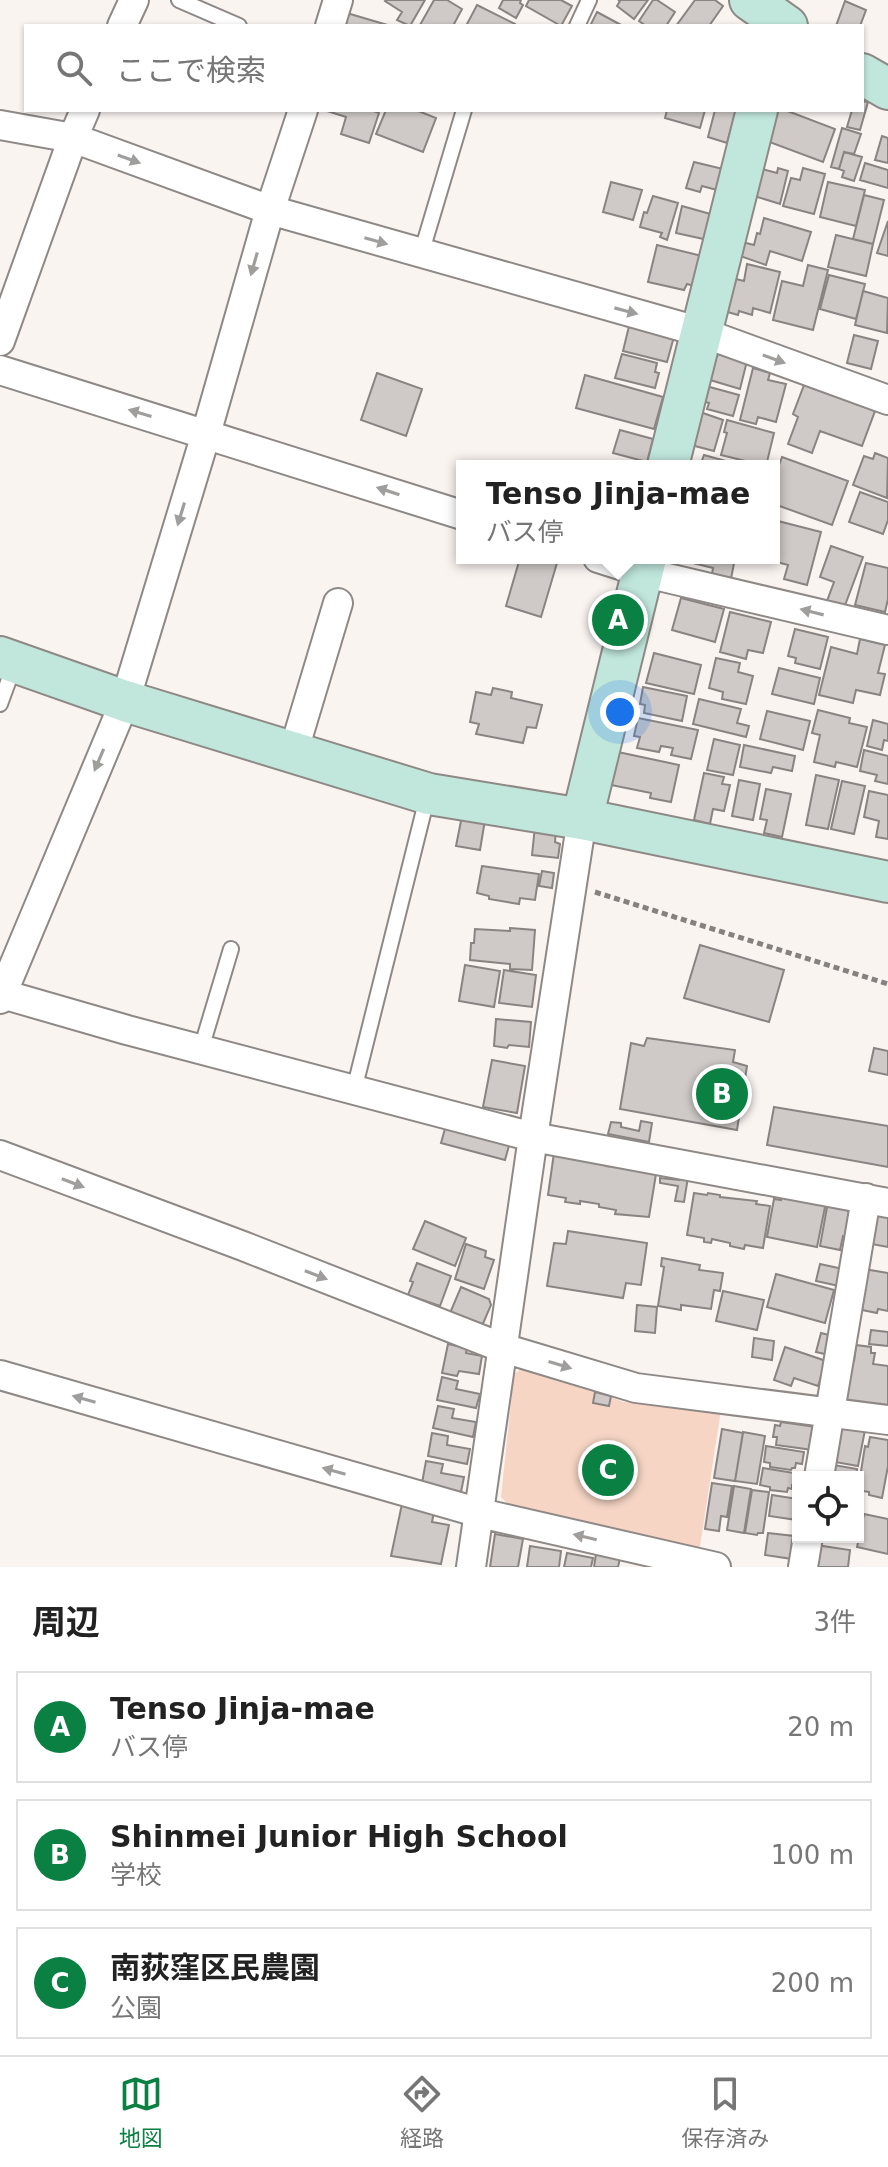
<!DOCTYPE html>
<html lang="ja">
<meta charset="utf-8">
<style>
:root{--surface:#fff;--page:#f2f2f2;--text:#222;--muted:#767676;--line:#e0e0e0;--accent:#0b8043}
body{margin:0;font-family:"DejaVu Sans","Noto Sans JP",sans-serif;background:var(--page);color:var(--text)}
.controls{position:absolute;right:24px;bottom:24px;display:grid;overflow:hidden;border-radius:0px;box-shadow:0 2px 6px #0004}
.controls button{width:72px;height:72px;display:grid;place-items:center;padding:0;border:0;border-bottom:2px solid var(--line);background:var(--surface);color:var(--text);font:40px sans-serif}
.you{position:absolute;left:620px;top:712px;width:28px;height:28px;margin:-20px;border:6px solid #fff;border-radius:50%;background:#1a73e8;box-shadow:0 0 0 12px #1a73e833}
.badge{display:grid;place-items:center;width:52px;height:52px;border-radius:50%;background:var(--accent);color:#fff;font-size:26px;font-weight:700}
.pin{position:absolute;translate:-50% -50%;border:4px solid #fff;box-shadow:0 2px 8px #0006}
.popup{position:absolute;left:456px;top:460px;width:324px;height:104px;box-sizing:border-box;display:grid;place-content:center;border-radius:0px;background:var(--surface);filter:drop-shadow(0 2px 6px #0005);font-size:26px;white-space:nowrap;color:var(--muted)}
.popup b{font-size:30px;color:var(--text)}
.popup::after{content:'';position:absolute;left:50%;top:100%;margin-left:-16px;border:16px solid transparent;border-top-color:var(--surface)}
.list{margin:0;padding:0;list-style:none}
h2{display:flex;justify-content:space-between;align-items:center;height:104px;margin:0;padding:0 32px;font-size:34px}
h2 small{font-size:26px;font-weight:400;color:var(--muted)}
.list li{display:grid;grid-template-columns:52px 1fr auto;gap:24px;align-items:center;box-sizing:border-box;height:112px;margin:0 16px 16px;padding:0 16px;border:2px solid var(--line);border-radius:0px}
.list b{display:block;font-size:30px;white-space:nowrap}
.list p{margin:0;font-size:26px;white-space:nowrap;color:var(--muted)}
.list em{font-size:26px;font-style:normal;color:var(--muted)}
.icon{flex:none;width:44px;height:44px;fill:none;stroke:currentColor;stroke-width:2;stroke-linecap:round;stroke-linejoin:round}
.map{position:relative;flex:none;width:888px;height:1567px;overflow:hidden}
.search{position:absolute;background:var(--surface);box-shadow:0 2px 6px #0004;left:24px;right:24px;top:24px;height:88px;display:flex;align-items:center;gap:20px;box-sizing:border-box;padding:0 28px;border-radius:0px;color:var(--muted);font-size:30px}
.sheet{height:488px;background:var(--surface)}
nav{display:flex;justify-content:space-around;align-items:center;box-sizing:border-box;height:112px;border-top:2px solid var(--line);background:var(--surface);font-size:22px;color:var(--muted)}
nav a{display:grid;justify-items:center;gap:4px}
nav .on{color:var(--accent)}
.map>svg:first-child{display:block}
.green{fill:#f6d5c4}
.building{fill:#cfcac7;stroke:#898482;stroke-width:2}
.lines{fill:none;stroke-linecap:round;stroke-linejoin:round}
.lane-casing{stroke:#8e8986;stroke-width:18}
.street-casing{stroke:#8e8986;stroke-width:32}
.secondary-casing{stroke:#8e8986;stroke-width:44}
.path{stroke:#85817f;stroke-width:5;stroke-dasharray:6 4;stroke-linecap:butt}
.lane{stroke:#fff;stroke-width:14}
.street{stroke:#fff;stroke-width:28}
.secondary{stroke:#c1e7dc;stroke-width:40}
.oneway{fill:#9f9e9d}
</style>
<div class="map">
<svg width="888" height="1567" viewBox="0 0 888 1567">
<rect width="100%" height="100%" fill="#faf4f1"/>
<path class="green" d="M524,1367L624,1402L721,1410L699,1553L511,1508L501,1497L514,1374Z"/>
<path class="building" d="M386,0H425L410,26L397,20L402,12L385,1Z
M434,0H447L462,9L453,26L420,25Z
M503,0H521L520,3L523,5L516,18L499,8Z
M529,0H561L572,6L561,26L526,6Z
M618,0H648L634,19L617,6L620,1Z
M653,0H657L675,12L666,26H646L639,21Z
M695,0H715L723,6L709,26H676Z
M845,1L866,10L860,26H836Z
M477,5L515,24L514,26H466Z
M340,11L391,26H335Z
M597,12L623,26H590Z
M862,101L868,102L860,130L847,127L852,110H862Z
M324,110H371L379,113L369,143L341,134L346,117Z
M386,110H416L436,118L423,152L376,134Z
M667,110H705L700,128L665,118Z
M715,110H736L727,143L708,137Z
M775,110H785L835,129L823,162L764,140Z
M842,128L861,134L854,154L844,152L839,169L831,167Z
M882,136L888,138V163L875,160Z
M844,152L862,157L854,181L842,177L844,171L839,169Z
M694,162L723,169L717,190L702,186L700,192L686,188Z
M865,163L888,170V188L860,180Z
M758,168L777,173L778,168L788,171L780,204L751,195Z
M803,168L825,174L814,214L783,206L791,178L800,180Z
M611,182L642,190L633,220L603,212Z
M828,182L865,190L856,226L820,217Z
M864,195L884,200L873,244L853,239Z
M653,196L678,203L667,240L660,237L662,233L640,227L644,212L647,213Z
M682,206L714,215L708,240L676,233Z
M764,218L811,232L802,261L770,251L766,265L737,255L742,242L754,245L757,233L760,234Z
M888,221V256L877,253Z
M836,235L873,244L866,276L828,267Z
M657,245L702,256L694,286L687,284L684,290L648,282Z
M747,264L780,272L770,313L753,308L752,315L739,311L738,315L724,311L732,278L744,281Z
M808,265L828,270L813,330L773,320L782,281L803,286Z
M829,275L865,284L856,319L820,309Z
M863,291L888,298L887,333L855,325Z
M630,322L675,333L667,362L623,351Z
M854,335L878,341L871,369L847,363Z
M622,354L657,363L655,372L659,373L655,388L615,378Z
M717,354L747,361L740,389L710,380Z
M753,368L770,373L768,380L786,384L776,422L758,417L756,424L740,420Z
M377,373L422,389L406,436L361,420Z
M585,375L663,397L654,429L576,408Z
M804,385L875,411L862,446L820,431L812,453L788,444L798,417L793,414Z
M706,386L739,395L733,416L707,409L709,403L702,401Z
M700,412L723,420L714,451L691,445Z
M727,420L774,433L766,466L721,455L727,433L724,432Z
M620,430L653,439L647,462L613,453Z
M875,453L888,458L887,498L853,485L864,456L873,459Z
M704,455L744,466H700Z
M782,457L848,481L832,525L774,504V479Z
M860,492L888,502V520L883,534L849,522Z
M774,520L821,532L807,585L784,579L788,565L762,558H774Z
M831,546L863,557L844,608L827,601L834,582L820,577Z
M520,558H540L557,563L541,617L506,606Z
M694,558H735L731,579L712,574L713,568L693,563Z
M866,563L888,568V599L885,612L855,605Z
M681,598L724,609L715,642L672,630Z
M730,612L771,622L763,653L748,650L746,659L720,652Z
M795,629L828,637L820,669L795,663L796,658L788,656Z
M860,639L885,645L878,673L885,674L880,695L856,690L853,703L819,695L831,647L857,654Z
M654,653L701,665L694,694L646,683Z
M716,658L740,663L738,672L753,676L746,704L722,699L723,692L709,688Z
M779,668L820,678L814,704L772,694Z
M643,687L687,696L682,721L644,713L645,705L640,704Z
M493,688L512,692L511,698L542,705L536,728L527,727L523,743L476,734L479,724L470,722L476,692L491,695Z
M699,699L741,709L737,723L749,726L746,737L693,724Z
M818,710L850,718L849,723L867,727L857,767L836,762L835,767L814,762L820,735L812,733Z
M767,711L810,721L803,750L760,739Z
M638,718L698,730L691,759L671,755L673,748L661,746L659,752L637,748L640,737L634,736Z
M873,720L888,724V741L884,740L882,750L867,746Z
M714,739L740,745L733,775L707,770Z
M744,745L795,756L792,771L773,767L771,773L740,767Z
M864,750L888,756V784L875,781L877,775L860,771Z
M618,752L679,765L671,802L650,798L651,793L611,785Z
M704,773L724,777L722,784L730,785L724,811L713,809L710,824L694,820Z
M816,775L839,780L828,829L806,825Z
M739,780L760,784L753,820L732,816Z
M842,781L865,786L854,834L831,829Z
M766,789L791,794L782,837L764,833L767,820L760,819Z
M869,791L888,795V839L876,837L879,821L864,817Z
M462,816L485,820L480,850L456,846Z
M535,826L556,828L555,842L560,844L558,858L532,855Z
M482,866L539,874L535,900L520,898L519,904L489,899V896L477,893Z
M542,871L554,873L552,888L539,886Z
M510,928L535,930L532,970L510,969V964L470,960L471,943H474L475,929L510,931Z
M700,945L784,970L769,1022L684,998Z
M465,965L500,971L494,1007L459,1001Z
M504,970L536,975L532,1007L499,1003Z
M496,1019L531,1022L529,1047L509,1045L507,1048L494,1046Z
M647,1038L735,1050L733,1062L747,1066L737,1130L620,1109L631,1043L644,1046Z
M874,1048L888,1051V1075L869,1071Z
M492,1060L525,1066L517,1113L483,1107Z
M774,1107L888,1126V1167L767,1145Z
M641,1121L652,1123L649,1142L608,1134L611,1122L621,1123V1127L639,1131Z
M446,1125L510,1142L505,1160L441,1143Z
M554,1153L607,1161L606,1166L643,1169L642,1172L656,1174L649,1217L615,1214L616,1210L599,1207V1204L580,1201V1204L565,1202L566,1198L548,1195Z
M680,1170L689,1171L684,1202L675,1201L678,1186L660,1183V1178L679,1180Z
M783,1189L826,1202L817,1247L767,1237L774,1199L781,1200Z
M694,1193L707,1195L708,1193L720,1195V1197L757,1201L756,1204L770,1206L763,1248L745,1245L744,1249L730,1246V1243L712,1239L711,1243L704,1242V1238L687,1235Z
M828,1202L849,1206L848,1211L854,1213L849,1238L843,1236L840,1250L820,1246Z
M872,1207H888V1247L866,1243Z
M425,1221L466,1238L455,1266L413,1249Z
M568,1231L647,1243L641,1285L626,1283L623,1298L547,1286L554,1243L566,1244Z
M466,1244L486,1251L485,1257L494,1260L484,1289L455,1279Z
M662,1258L700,1265L699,1270L723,1273L720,1291L714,1290L711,1309L681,1305V1310L658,1306L664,1267L661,1266Z
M417,1263L451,1276L440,1306L408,1295L413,1282L410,1281Z
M820,1264L843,1269L839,1286L816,1281Z
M864,1269L888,1273V1311L878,1309L877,1313L857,1309Z
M776,1274L834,1290L825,1323L767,1307Z
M461,1287L489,1299L491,1305L482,1326L450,1313Z
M723,1291L764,1300L757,1330L716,1321Z
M637,1305L657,1307L655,1333L635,1331Z
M871,1330L888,1332V1346L869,1344Z
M821,1333L833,1336L829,1355L816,1352Z
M754,1338L774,1341L772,1360L752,1357Z
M448,1344L467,1348L466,1353L482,1356L479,1374L459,1371L457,1376L442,1373Z
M856,1345L871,1347V1353H875L873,1364L888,1366V1408L842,1401L847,1360L854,1361Z
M785,1347L826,1361L818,1386L794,1378L791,1386L774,1380Z
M442,1377L458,1381L456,1389L480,1394L476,1408L437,1400Z
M595,1392L611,1396L609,1406L593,1403Z
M438,1406L454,1409L452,1418L476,1422L473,1437L433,1428Z
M781,1422L816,1427L813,1450L776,1445L777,1437H773L775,1425L780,1426Z
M838,1425L865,1430L858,1466L835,1462Z
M722,1429L743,1433L735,1481L714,1478Z
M743,1432L765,1436L757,1484L735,1481Z
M432,1433L448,1436L447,1445L470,1449L467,1464L428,1456Z
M870,1437L888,1440V1466L882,1498L869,1495V1492L858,1490L865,1446L868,1447Z
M766,1446L804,1452L802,1464L796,1463L795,1468H792L791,1470L770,1467V1463L764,1462Z
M426,1461L443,1464L441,1473L464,1477L461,1492L422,1483Z
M828,1464L857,1469L856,1477H826Z
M763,1468L800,1474L798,1477V1486L792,1485V1489L788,1488L787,1492L770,1490V1487L760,1485Z
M712,1483L732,1486L727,1517L721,1516L719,1531L705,1529Z
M734,1486L751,1489L744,1533L727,1530Z
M752,1490L769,1492L763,1533H758L757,1535L745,1533Z
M772,1495L798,1499L797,1520L769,1516Z
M402,1504L434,1512L432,1522L449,1525L441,1564L391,1556Z
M864,1514L888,1519V1554L857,1547Z
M768,1533L794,1536L792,1559L765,1555Z
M495,1534L523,1539L518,1567H490Z
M816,1545L850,1550L848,1567H814Z
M530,1546L561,1551L559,1567H527Z
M567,1553L593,1558L591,1567H564Z
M596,1554L620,1558L618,1567H594Z"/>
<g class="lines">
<g class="lane-casing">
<path id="lane" d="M179,0L239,26
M577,26L589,0
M421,254L464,110
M0,704L15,663
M201,1049L231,949
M354,1090L427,798"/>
</g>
<g class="street-casing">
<path id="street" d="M122,26L134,0
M330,26L338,0
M0,125L73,138L270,210L701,332L888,400
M0,341L73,138L85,110
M0,370L462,515
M598,558L642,572L888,630
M293,753L338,603
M2,994L127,1030L533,1137L888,1203
M0,999L125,701L206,434L270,210L303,110
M0,1155L243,1246L503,1348L636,1388L888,1420
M0,1375L480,1513L716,1567
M819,1477L866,1198
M471,1567L533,1137L582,819
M803,1567L808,1537"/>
</g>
<g class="secondary-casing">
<path id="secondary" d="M750,0L787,26
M862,74L888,89
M668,466L757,110
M0,657L125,701L429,794L582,819L888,882
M582,819L646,558"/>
</g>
<path class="path" d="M595,892L888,984"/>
<use href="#lane" class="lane"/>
<use href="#street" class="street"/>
<use href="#secondary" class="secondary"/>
</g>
<defs><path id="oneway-solid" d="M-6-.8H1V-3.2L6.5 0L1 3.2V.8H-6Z" transform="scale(2)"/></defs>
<g class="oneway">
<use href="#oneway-solid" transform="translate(129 159) rotate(20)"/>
<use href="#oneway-solid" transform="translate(376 241) rotate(16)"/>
<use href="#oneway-solid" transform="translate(254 264) rotate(106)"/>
<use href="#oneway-solid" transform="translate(626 311) rotate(15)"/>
<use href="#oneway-solid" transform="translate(774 359) rotate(20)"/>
<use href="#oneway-solid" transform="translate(140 413) rotate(-163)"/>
<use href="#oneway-solid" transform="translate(388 491) rotate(-162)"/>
<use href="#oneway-solid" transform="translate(181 514) rotate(107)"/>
<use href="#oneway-solid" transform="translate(812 612) rotate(-166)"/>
<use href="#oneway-solid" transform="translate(99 760) rotate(113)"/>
<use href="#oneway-solid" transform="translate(73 1183) rotate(21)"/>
<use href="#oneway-solid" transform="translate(316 1275) rotate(21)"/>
<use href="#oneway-solid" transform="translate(560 1365) rotate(17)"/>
<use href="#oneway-solid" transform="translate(84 1399) rotate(-164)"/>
<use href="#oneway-solid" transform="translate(334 1471) rotate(-164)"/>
<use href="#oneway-solid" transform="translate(585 1537) rotate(-167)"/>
</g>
</svg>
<div class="controls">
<button><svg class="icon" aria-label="locate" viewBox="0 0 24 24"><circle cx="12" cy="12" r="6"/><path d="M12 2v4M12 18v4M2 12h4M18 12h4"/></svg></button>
</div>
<div class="you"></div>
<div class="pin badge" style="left:618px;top:620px">A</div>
<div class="popup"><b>Tenso Jinja-mae</b>バス停</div>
<div class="pin badge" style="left:722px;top:1094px">B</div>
<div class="pin badge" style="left:608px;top:1470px">C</div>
<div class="search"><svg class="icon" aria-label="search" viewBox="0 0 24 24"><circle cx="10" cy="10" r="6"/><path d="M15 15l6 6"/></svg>ここで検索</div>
</div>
<section class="sheet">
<h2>周辺<small>3件</small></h2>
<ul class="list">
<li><span class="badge">A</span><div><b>Tenso Jinja-mae</b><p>バス停</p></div><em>20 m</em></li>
<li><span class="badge">B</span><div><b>Shinmei Junior High School</b><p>学校</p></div><em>100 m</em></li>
<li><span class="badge">C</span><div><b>南荻窪区民農園</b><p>公園</p></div><em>200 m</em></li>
</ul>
</section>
<nav>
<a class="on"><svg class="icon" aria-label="map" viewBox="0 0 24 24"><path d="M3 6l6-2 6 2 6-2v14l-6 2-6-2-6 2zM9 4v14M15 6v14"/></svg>地図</a>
<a><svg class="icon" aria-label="directions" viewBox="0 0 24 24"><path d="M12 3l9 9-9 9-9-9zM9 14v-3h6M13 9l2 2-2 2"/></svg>経路</a>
<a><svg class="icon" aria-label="saved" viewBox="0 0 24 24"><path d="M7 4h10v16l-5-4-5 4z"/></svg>保存済み</a>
</nav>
